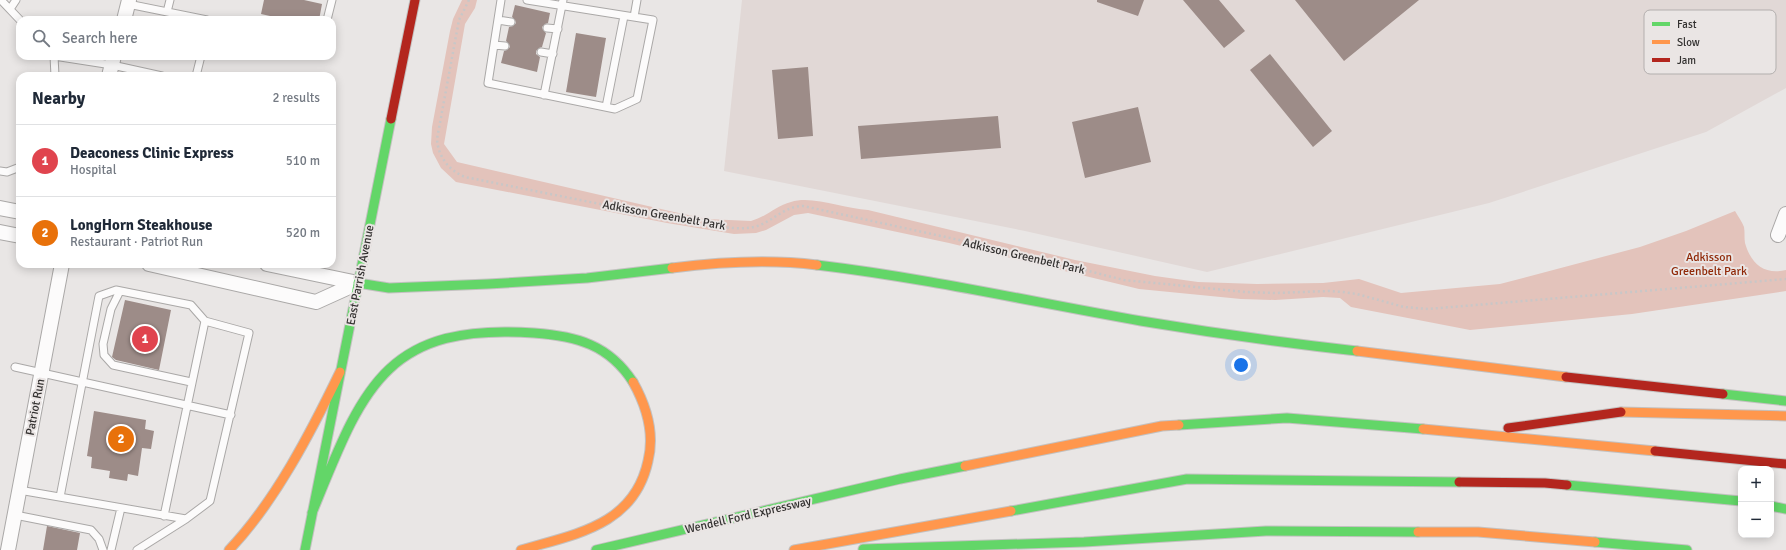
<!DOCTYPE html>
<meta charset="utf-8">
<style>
:root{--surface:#fff;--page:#f6f6f7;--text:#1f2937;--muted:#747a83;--line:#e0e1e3;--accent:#73706f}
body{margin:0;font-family:Signika,sans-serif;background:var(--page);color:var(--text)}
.controls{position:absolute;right:12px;bottom:12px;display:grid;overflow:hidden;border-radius:8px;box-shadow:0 2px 10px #0003}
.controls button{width:36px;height:36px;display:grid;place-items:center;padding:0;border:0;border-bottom:1px solid var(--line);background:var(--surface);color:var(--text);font:20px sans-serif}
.you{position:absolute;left:1241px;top:365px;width:14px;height:14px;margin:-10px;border:3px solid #fff;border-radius:50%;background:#1a73e8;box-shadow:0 0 0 6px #1a73e833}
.badge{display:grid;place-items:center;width:26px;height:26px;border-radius:50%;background:var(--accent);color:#fff;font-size:13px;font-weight:700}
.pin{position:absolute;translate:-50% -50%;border:2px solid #fff;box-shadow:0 1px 4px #0006}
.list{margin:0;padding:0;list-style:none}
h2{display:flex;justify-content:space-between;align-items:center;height:52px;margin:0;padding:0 16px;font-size:17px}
h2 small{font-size:13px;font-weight:400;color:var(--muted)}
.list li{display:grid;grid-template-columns:26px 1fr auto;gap:12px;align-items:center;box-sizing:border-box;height:72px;padding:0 16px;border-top:1px solid var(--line)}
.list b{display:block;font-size:15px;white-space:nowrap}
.list p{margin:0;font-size:13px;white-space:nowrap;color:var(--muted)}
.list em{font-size:13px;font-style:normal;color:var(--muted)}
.icon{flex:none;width:22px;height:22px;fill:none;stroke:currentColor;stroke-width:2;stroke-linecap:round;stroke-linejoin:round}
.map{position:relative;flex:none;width:1786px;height:550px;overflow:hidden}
.search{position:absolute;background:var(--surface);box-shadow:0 2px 10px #0003;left:16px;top:16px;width:320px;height:44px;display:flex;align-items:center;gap:10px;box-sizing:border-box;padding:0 14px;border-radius:12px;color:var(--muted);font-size:15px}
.panel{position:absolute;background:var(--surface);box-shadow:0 2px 10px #0003;left:16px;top:72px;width:320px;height:196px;border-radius:12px}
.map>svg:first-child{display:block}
.built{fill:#e1d8d6}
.green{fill:#e3c3bb}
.building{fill:#9d8c88}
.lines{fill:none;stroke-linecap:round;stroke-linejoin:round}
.lane-casing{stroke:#aaa8a7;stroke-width:9}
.street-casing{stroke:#aaa8a7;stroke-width:16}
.fast-casing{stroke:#c3c1c0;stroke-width:11}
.slow-casing{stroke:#c3c1c0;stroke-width:11}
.jam-casing{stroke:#c3c1c0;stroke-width:11}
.path{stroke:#c8c7c7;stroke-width:2.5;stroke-dasharray:2 3;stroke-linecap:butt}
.lane{stroke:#fcfbfb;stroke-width:7}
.street{stroke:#fcfbfb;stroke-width:14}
.fast{stroke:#63d668;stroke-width:9}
.slow{stroke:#ff974d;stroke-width:9}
.jam{stroke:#b3261e;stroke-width:9}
.labels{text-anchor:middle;stroke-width:4;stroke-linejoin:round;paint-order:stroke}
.street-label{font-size:12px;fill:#333130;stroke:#eae5e4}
.park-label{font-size:12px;fill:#902908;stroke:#eae5e4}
.key{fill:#eae5e4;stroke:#b3afae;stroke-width:1}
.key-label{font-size:11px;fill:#333130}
</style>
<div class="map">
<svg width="1786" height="550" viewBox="0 0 1786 550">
<rect width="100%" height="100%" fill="#e9e6e5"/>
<path class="built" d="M742,0H1786V88L1706,132L1489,203L1207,272L1025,231L724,171Z"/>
<path class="green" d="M462,0H477L475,8L465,24L444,144L457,162L674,212L707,219L751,221C766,217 776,206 791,202C812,195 845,209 868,210L1075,260L1155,276L1198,282L1257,284L1323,283L1359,279L1401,293L1500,284L1640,247L1686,231L1735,211C1738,216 1742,222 1744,227C1745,232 1744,238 1745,243C1751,264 1764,275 1786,270V291L1632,314L1470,330L1351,307L1340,298L1323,297L1275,300L1241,299L1139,289L949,243L808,213L794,215L766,230L756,233L734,234L667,223L456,182L441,168L433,153L431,144L432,127L450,31L453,19Z"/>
<path class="building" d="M264,0H304L322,4L319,20H288L261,14Z
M1097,0H1144L1138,16L1097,2Z
M1183,0H1219L1245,31L1224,48Z
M1295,0H1419L1344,61Z
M515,5L550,13L548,23L545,24L542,27L543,30L546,33L542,47L539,48L536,51V54L540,57L537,72L501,63L504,51L507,50L510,47L509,44L506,41L509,27L513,26L516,23L515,20L512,17Z
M576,33L606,38L596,97L566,92Z
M1270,54L1332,131L1313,147L1250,70Z
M808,67L813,136L778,139L772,70Z
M1138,107L1151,162L1085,178L1072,122Z
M998,116L1001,148L861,159L858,126Z
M125,300L171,310L159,370L116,360L112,357Z
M94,411L146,420L145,429L154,431L151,449L142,448L138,476L128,474L127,481L109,478L110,471L91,468L92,457L87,456Z
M47,526L80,533L77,550H43Z"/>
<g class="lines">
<g class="lane-casing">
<path id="lane" d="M1,0L20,20
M501,0L488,83L615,109L637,99L653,20L634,17L637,0
M527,0L634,17
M128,4L207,20
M10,9L16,0
M167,12L170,0
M327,20L332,0
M498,20L511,22
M547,28L558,29
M494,45L505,46
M541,52L553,54
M54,56L112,65L162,76
M54,56L55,76
M196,76L201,56
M544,95L563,0
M606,107L624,16
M0,171L7,172L20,167
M120,291L111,309L103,344L104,355L113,365L191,382
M15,367L231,415
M19,490L186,519
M60,497L99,296L116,290L191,305L205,321L249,333L210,501L186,519L137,550
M15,515L91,530L99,539L103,550
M164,516L205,321
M111,550L121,508"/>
</g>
<g class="street-casing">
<path id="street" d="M124,20L129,0
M109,76L114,56
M0,208L20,212
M0,232L20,236
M1778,235L1786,214
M149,264L316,302L358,283
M267,264L358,283
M8,550L62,264"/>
</g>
<g class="fast-casing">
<path id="fast" d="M817,265C926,278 1033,302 1141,321C1213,333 1285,343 1357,351
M358,283L389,288L488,284L587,278L672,268
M1723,394L1786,401
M1179,425L1287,418L1423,429
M1567,485L1741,501
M1771,506L1786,509
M1011,511L1187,479L1459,482
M312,513C362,391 383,322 534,333C577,336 609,345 633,382
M1595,542L1687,550
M863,549L1084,542L1266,531L1418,532
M305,550L391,119
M596,550L900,479L965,466"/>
</g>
<g class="slow-casing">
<path id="slow" d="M672,268C719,262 769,259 817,265
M1357,351L1566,377
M1621,412L1786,416
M1423,429L1655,451
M965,466L1162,426L1179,425
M1418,532H1478L1595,542
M229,550C275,502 311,432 340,372
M521,550C575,534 634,526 648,461C655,433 647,407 633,382
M794,550L1011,511"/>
</g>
<g class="jam-casing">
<path id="jam" d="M391,119L415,0
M1566,377L1723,394
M1508,428L1621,412
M1655,451L1786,464
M1459,482L1545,483L1567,485"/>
</g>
<path class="path" d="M469,0L459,20L437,139C438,156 448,170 465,177L710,226C725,227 746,231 760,225C775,219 786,206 803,206L1010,251L1124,280L1246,292L1275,293L1329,291L1343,292L1357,294L1404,307L1428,309L1786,279"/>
<use href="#lane" class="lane"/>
<use href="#street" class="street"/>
<use href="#fast" class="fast"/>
<use href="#slow" class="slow"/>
<use href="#jam" class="jam"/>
</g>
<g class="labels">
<g class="street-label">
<text transform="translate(664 215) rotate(10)" y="4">Adkisson Greenbelt Park</text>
<text transform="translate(1024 256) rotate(13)" y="4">Adkisson Greenbelt Park</text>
<text transform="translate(360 275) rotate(-79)" y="4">East Parrish Avenue</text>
<text transform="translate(35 407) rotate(-79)" y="4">Patriot Run</text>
<text transform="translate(748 515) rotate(-13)" y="4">Wendell Ford Expressway</text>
</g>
<g class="park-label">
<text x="1709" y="261">Adkisson<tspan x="1709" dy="14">Greenbelt Park</tspan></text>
</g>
</g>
<rect x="1644" y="10" width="132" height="64" rx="6" class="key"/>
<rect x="1652" y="22" width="18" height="4" fill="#63d668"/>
<rect x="1652" y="40" width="18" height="4" fill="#ff974d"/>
<rect x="1652" y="58" width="18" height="4" fill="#b3261e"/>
<g class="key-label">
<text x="1677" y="28">Fast</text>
<text x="1677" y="46">Slow</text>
<text x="1677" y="64">Jam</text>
</g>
</svg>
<div class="controls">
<button>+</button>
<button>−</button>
</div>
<div class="you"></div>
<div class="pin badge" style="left:145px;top:339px;background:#e0444e">1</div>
<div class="pin badge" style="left:121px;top:439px;background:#e8710a">2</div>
<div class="search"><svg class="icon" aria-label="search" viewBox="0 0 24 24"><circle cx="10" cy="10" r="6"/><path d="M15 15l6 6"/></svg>Search here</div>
<section class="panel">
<h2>Nearby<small>2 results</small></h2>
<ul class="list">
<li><span class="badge" style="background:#e0444e">1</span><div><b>Deaconess Clinic Express</b><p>Hospital</p></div><em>510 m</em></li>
<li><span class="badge" style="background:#e8710a">2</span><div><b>LongHorn Steakhouse</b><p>Restaurant · Patriot Run</p></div><em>520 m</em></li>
</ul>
</section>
</div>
